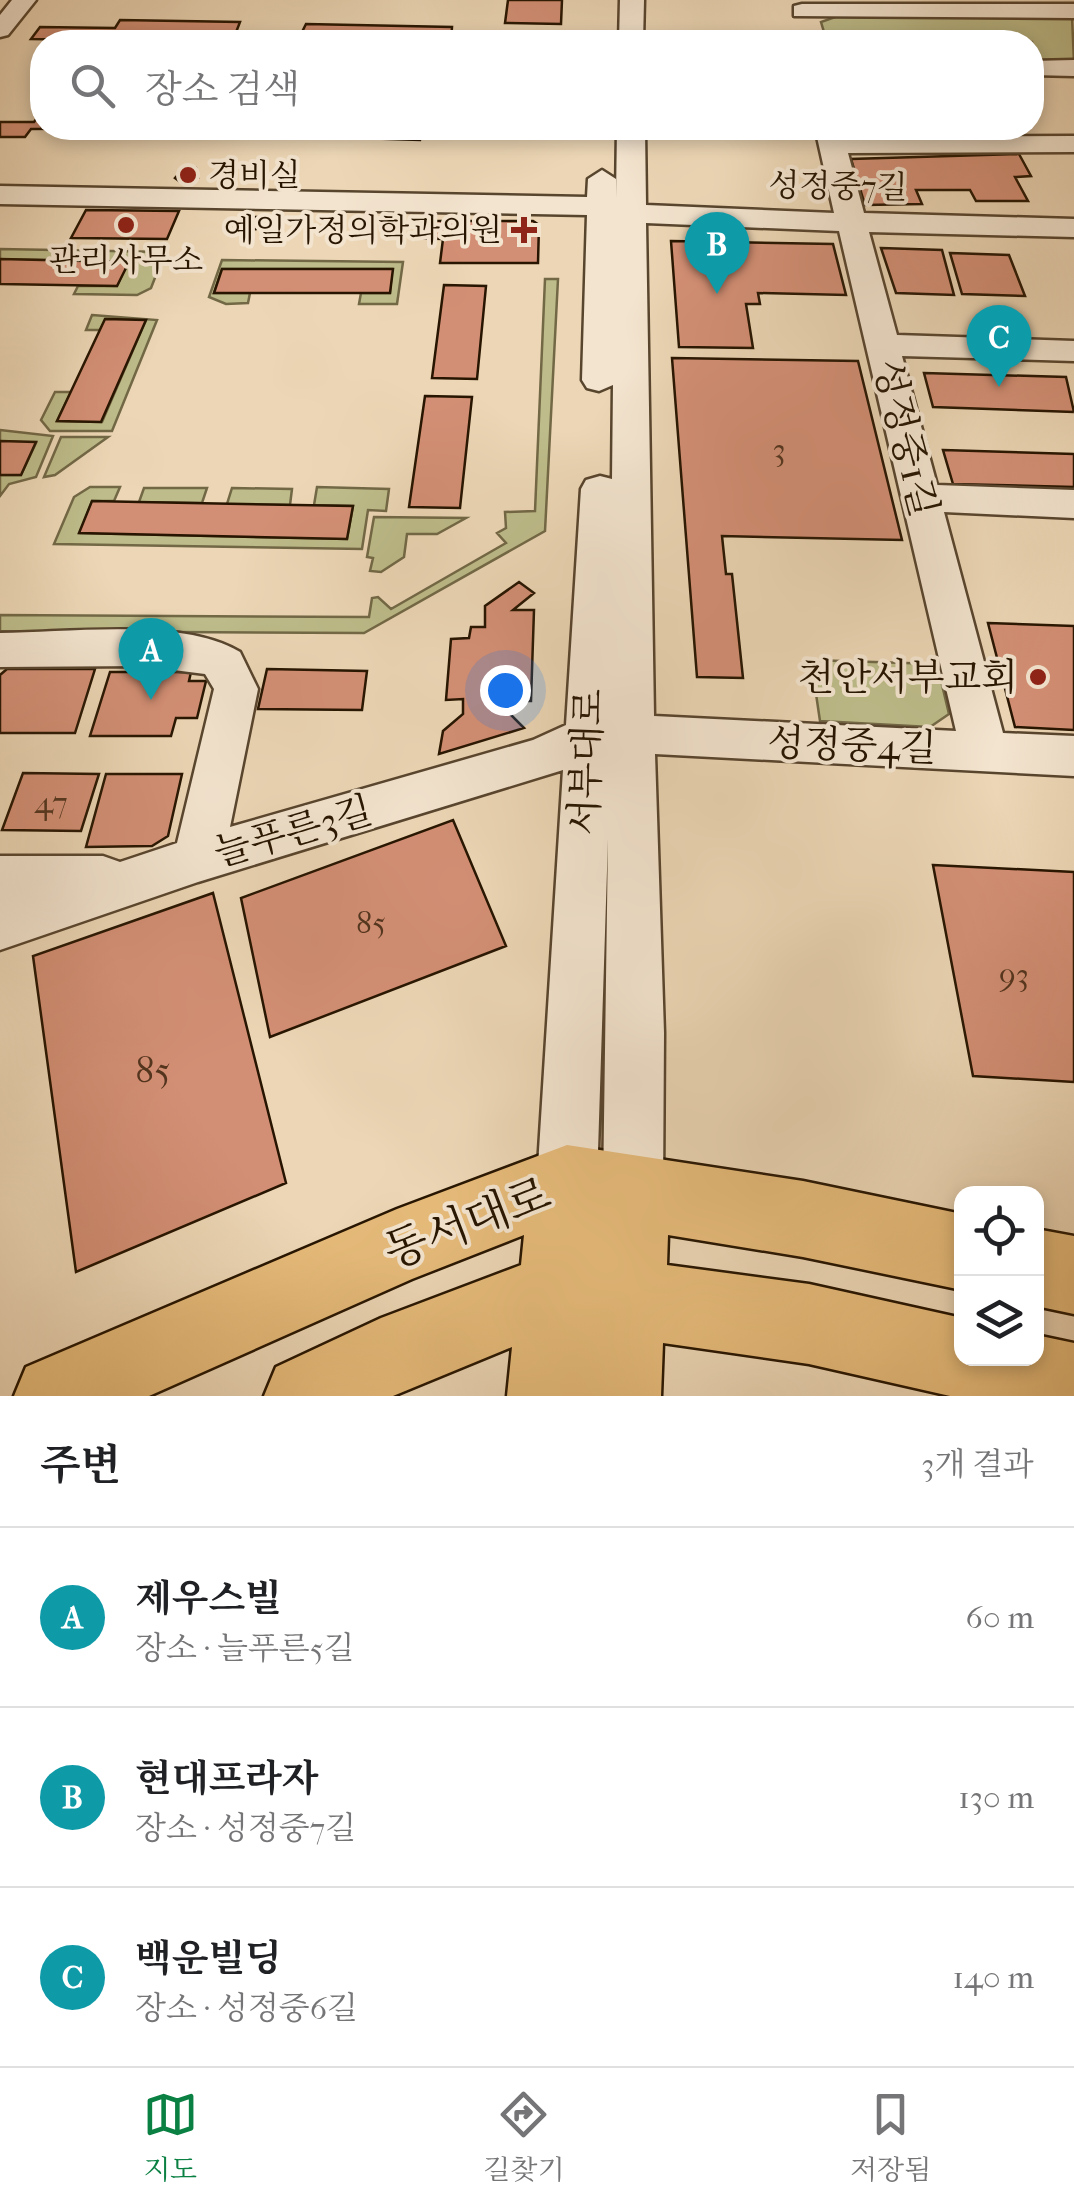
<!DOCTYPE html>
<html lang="ko">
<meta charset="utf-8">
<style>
:root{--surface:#fff;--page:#f2f2f2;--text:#202124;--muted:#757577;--line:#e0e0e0;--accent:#0b8043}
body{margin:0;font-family:"IM FELL French Canon","Noto Serif KR",serif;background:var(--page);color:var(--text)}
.controls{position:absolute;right:30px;bottom:30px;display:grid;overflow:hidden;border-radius:20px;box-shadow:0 5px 15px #0003}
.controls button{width:90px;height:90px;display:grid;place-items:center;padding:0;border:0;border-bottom:2px solid var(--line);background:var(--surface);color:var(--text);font:50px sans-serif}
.you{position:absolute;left:505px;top:690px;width:35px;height:35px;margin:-25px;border:8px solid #fff;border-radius:50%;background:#1a73e8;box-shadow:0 0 0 15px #1a73e833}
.badge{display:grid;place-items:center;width:65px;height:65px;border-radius:50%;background:var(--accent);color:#fff;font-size:32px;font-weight:700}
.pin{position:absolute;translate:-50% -82px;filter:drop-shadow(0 2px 5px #0008)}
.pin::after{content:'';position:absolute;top:52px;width:35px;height:30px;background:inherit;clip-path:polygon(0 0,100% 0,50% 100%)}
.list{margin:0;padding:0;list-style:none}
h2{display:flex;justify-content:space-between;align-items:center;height:130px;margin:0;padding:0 40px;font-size:42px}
h2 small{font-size:32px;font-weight:400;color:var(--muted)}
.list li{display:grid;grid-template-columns:65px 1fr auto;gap:30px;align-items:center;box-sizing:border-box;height:180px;padding:0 40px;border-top:2px solid var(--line)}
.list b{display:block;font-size:38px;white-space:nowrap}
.list p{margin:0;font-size:32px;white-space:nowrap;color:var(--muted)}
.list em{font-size:32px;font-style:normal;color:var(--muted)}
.icon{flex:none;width:55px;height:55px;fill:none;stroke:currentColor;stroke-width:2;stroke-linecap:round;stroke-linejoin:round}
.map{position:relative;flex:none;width:1074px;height:1396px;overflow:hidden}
.search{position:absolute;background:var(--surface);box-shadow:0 5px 15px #0003;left:30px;right:30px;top:30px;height:110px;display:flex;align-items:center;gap:25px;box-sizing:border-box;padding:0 35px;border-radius:40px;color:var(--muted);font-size:38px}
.sheet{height:670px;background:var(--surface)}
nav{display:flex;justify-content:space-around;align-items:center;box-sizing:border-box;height:140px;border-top:2px solid var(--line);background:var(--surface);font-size:28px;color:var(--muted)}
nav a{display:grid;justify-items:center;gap:5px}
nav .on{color:var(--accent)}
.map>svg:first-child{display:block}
.green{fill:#bdbc8a;stroke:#726846;stroke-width:2.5}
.building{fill:#d38f75;stroke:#271501;stroke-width:2.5}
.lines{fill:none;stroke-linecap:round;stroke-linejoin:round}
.minor-casing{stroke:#58452e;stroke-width:5}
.major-casing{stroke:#271501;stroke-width:5}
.minor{fill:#f3e4cf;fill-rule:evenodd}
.major{fill:#e6bb7a;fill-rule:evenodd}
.poi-dot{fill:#8f2418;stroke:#f3e4cf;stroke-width:4}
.labels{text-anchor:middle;stroke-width:8;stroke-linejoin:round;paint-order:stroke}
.far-poi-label{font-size:32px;fill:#271501;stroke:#f3e4cf;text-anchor:start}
.far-street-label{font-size:32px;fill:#271501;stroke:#f3e4cf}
.number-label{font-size:32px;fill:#52341e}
.street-label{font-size:38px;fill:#271501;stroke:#f3e4cf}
.poi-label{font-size:38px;fill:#271501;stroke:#f3e4cf;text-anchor:end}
.near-number-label{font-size:38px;fill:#52341e}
.near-street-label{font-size:45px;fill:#271501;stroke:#f3e4cf}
</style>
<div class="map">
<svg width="1074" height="1396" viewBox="0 0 1074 1396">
<rect width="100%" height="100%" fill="#ecd6b5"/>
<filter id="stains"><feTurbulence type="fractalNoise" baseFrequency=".002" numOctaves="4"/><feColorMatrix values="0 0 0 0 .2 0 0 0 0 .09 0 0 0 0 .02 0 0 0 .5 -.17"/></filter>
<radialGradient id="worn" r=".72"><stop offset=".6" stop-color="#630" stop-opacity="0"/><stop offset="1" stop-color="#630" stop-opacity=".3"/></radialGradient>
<path class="green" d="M838,16H1072L1074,63L1032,64V42H827L821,22Z
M0,249L165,252L151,288L137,295L74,294L78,286H117L128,262L0,259Z
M222,260L403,262L397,304H359L361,293H390L392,269H222L214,293H250L248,303L226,304L209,297Z
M545,279H558L545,531L364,633L0,631V615L369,617L372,598L378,597L391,609L506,543L497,533L506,528L505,512L535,511Z
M92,315L157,320L112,431H50L41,420L55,392H71L57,421L102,422L146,320L106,319L100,330H86Z
M0,430L53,436L36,477L9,484L0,496V475H21L36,443L0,441Z
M61,437H108L55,475L44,477Z
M90,487H120L114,501H92L80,533L347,539L353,506L314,505L317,487L389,489L386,511L368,510L362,549L54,544L74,497Z
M144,488H207L202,503L139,502Z
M232,488L292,489L290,505L227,504Z
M374,517L466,518L437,534H407L404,557L381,572L370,571L373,558L367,557Z
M811,660L937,664L949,714L930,727L820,721Z"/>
<path class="building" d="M508,0H562L561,24L505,23Z
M120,20L240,22L235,35L114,33L109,40L31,39L40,27L115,28Z
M306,24L452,27L451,41L300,36Z
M40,114L42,128H163L31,129L25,137H0V122H34Z
M270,128H422L420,140L266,135Z
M1019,154L1031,176L1015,177L1028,201H976L970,190H916L922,204L865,205L851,159Z
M184,168H196L198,178L179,181L175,178Z
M86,210L179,211L167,239L71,238Z
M245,217H258L261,228L241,232L236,227Z
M417,221H533L539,225L538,263H440L443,239L414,238Z
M671,241L833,244L846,295L758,293L760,304H746L753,348L679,347Z
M881,248L942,250L954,295L896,293Z
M950,253L1009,255L1025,296L962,294Z
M0,259L129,262L117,286L0,284Z
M222,269H393L390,293H214Z
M444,285L486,286L477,379L432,378Z
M105,319L146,320L101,422L57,421Z
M672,358L858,361L902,540L722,536L726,574H732L743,678L697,677Z
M924,373L1066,377L1074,412L933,407Z
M425,396L472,397L460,508L409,507Z
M0,441L36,442L21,475H0Z
M943,450L1074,454V487L953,484Z
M92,501L139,502L353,506L347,539L79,533Z
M519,582L534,593L513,610H534L531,701H511V715L524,728L439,754L443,731L463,714V699L446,700L451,639L469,638L471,627H485V606Z
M988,623L1074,626V730L1015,727Z
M7,669H95L75,733H0V675Z
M267,669L367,671L362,710L258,709Z
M110,672H191L189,681H206L197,718H176L171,736H90Z
M23,773L99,774L81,831L2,830Z
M106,774H182L168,836L152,846L86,847Z
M453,820L506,946L270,1037L241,898Z
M933,865L1074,872V1082L973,1076Z
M213,893L286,1183L76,1272L33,956Z"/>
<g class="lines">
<g class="minor-casing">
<path id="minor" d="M12,0H36L8,35L0,37V15Z
M620,0H644L643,42H619Z
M802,4H1074V18L794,16V6Z
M1074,60V76L1032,75V61Z
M617,128H645L646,205L834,213L815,128H841L844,137L1074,136V152L848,153L864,213L1074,219V237L869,232L897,335L1074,341V361L902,356L937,485L1074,490V518L944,512L1003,733L1074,736V776L655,754L664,1033L663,1191L654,1212L633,1221L612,1212L603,1191L608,839L597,1182L588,1203L567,1212L546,1203L537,1182L563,770L198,882L0,950V856H103L120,862L177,843L214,689L205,674L142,666L0,667V633C67,633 182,617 240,652L258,689L230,827L533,740L566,725L581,489L586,480L600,476L612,479L613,385L599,391L587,388L582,380L587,215L0,204V186L587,197L588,179L602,170L616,179V198ZM646,223L839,231L956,731L654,716Z"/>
</g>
<g class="major-casing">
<path id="major" d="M567,1145L803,1181L962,1214V1290L803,1257L668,1235L667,1265L809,1284L962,1318V1358H1036V1335L1074,1343V1396H950L809,1364L663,1343L661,1396H507L512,1347L393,1396H264L276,1367L381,1318L521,1265L524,1235L412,1279L149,1396H14L26,1367L397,1209Z
M1036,1229L1074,1236V1314L1036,1306Z"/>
</g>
<use href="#minor" class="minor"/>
<use href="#major" class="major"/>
</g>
<g class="poi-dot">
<circle cx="188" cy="175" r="10"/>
<circle cx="126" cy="225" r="10"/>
<path d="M519 215h10v10h10v10h-10v10h-10v-10h-10v-10h10z"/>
<circle cx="1038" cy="677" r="10"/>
</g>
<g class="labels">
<g class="far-poi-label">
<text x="208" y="186">경비실</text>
<text x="502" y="241" text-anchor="end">예일가정의학과의원</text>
<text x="126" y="271" text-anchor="middle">관리사무소</text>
</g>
<g class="far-street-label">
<text transform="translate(838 186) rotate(1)" y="11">성정중7길</text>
</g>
<g class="number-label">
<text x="779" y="460">3</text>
<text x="51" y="813">47</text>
<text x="371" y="933">85</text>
<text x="1014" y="985">93</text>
</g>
<g class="street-label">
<text transform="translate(906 438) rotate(76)" y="13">성정중1길</text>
<text transform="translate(852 745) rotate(2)" y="13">성정중4길</text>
<text transform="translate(586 762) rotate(-88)" y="13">서부대로</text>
<text transform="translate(293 831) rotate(-16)" y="13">늘푸른3길</text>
</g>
<g class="poi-label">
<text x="1018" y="690">천안서부교회</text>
</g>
<g class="near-number-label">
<text x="153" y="1083">85</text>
</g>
<g class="near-street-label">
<text transform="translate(467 1222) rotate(-21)" y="16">동서대로</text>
</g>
</g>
<rect width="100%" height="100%" filter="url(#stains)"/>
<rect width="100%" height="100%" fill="url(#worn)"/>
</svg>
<div class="controls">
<button><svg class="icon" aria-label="locate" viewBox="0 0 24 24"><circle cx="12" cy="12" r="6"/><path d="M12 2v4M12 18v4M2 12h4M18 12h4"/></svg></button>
<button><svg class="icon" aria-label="layers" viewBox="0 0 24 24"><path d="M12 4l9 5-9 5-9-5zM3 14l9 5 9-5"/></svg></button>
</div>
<div class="you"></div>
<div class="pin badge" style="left:151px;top:700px;background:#0f9aa8">A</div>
<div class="pin badge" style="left:717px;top:294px;background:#0f9aa8">B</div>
<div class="pin badge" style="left:999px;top:387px;background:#0f9aa8">C</div>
<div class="search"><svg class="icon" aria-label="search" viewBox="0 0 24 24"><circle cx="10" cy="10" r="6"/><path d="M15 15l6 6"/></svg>장소 검색</div>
</div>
<section class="sheet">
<h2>주변<small>3개 결과</small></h2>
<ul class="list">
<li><span class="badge" style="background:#0f9aa8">A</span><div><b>제우스빌</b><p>장소 · 늘푸른5길</p></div><em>60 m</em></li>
<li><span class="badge" style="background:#0f9aa8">B</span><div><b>현대프라자</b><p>장소 · 성정중7길</p></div><em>130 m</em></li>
<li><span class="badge" style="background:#0f9aa8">C</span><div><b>백운빌딩</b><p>장소 · 성정중6길</p></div><em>140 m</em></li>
</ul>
</section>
<nav>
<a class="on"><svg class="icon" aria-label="map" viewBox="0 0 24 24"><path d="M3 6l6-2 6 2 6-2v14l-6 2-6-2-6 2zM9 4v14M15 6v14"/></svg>지도</a>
<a><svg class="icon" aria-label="directions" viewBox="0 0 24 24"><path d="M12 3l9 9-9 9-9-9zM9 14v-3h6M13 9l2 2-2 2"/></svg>길찾기</a>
<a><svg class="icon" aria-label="saved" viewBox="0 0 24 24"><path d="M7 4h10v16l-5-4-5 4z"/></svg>저장됨</a>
</nav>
